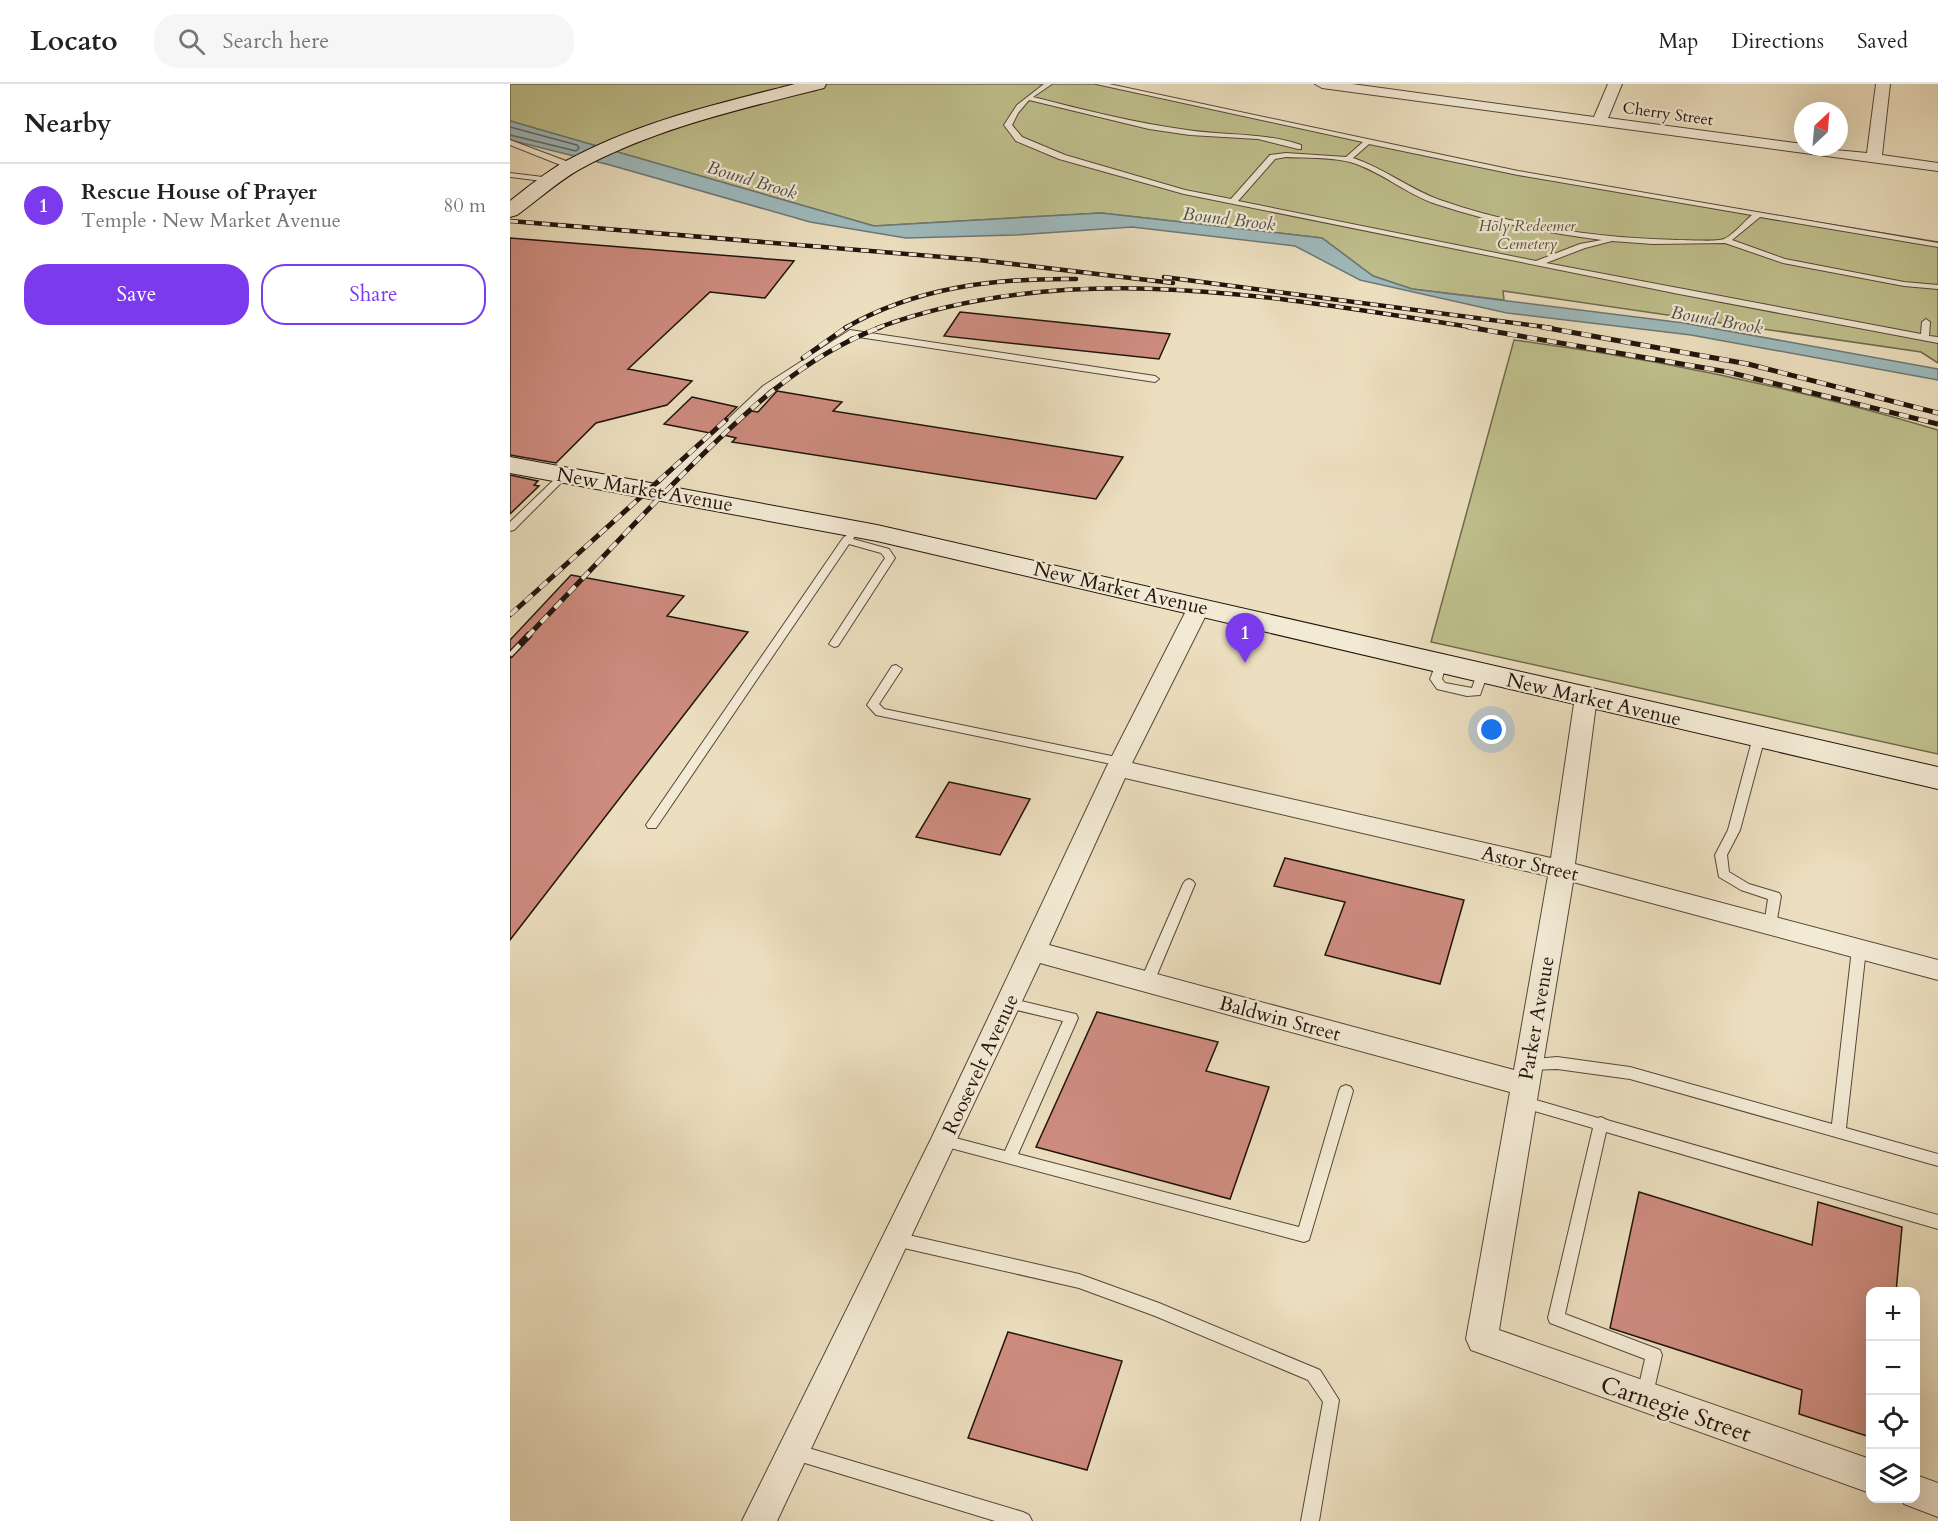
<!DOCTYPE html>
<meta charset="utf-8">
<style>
:root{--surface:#fff;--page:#f6f6f6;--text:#222;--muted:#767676;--line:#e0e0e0;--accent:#7c3aed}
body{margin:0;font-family:Cardo,serif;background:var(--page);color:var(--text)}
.controls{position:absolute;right:18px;bottom:18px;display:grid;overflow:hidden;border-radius:12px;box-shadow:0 6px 24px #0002}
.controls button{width:54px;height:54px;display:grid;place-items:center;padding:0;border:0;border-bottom:2px solid var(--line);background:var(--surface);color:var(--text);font:30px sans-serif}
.compass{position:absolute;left:1284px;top:18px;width:54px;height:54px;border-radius:50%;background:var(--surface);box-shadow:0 6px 24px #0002;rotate:26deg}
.you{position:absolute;left:982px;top:646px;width:21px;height:21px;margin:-15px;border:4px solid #fff;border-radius:50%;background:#1a73e8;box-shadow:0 0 0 9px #1a73e833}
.badge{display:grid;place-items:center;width:39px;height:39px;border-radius:50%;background:var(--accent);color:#fff;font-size:20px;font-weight:700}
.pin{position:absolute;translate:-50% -50px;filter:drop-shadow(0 2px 3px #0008)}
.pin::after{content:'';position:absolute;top:32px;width:21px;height:18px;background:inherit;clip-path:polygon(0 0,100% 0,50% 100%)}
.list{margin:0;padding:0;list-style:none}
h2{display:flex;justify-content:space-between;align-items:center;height:78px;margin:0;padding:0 24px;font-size:26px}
h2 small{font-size:20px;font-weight:400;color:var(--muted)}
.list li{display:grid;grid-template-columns:39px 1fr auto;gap:18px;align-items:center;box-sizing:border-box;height:84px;padding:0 24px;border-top:2px solid var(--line)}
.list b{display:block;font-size:22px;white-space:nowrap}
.list p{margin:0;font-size:20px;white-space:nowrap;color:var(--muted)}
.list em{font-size:20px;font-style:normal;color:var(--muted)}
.actions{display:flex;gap:12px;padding:18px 24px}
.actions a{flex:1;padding:14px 0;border:2px solid var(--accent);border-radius:24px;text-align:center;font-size:21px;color:var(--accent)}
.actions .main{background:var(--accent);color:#fff}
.icon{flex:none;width:33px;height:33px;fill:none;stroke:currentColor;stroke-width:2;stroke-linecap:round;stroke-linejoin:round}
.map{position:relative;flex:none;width:1428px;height:1437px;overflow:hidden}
header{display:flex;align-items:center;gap:36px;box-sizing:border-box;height:84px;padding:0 30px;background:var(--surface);border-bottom:2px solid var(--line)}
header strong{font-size:28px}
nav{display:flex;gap:33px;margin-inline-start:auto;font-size:21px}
.search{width:420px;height:54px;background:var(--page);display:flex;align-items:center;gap:15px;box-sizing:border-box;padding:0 21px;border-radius:24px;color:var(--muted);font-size:22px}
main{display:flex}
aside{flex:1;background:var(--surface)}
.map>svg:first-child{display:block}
.green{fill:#bfc08d;stroke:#706a4c;stroke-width:1.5}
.water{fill:#9ebabd;stroke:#6c7876;stroke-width:1.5}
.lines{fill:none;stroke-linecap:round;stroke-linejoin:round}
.shore{stroke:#606764;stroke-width:1.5}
.building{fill:#ce8c7f;stroke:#21140c;stroke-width:1.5}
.lane-casing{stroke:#544739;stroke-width:2}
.street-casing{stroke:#544739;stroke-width:2}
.secondary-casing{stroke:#21140c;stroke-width:2}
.lane{fill:#f3ead5;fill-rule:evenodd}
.street{fill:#f3ead5;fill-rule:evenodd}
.secondary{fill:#f3ead5;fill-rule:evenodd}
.rail-far2-casing{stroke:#21140c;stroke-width:4.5}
.rail-far1-casing{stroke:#21140c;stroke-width:5}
.rail-casing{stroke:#21140c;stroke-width:7}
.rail-far2{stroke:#f3ead5;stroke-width:3;stroke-dasharray:8;stroke-linecap:butt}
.rail-far1{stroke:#f3ead5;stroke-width:4;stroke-dasharray:10;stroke-linecap:butt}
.rail{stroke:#f3ead5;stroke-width:4.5;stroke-dasharray:14;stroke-linecap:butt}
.labels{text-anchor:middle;stroke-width:4.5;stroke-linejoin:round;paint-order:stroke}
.far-street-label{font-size:16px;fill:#21140c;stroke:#f3ead5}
.far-park-label{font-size:16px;font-style:italic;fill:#585039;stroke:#f3ead5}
.far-water-label{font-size:18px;font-style:italic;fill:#4d4e4a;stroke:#f3ead5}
.street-label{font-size:20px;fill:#21140c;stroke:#f3ead5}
.near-street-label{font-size:24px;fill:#21140c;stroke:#f3ead5}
</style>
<header>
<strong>Locato</strong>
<div class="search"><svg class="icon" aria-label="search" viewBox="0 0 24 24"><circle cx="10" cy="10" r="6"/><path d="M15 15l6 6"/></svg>Search here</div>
<nav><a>Map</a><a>Directions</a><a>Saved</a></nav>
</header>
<main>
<aside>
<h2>Nearby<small></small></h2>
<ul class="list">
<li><span class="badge">1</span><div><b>Rescue House of Prayer</b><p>Temple · New Market Avenue</p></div><em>80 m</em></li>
</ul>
<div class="actions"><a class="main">Save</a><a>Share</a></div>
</aside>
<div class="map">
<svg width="1428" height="1437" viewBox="0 0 1428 1437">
<rect width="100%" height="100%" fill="#ecdfbf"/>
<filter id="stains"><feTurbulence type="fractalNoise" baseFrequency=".00333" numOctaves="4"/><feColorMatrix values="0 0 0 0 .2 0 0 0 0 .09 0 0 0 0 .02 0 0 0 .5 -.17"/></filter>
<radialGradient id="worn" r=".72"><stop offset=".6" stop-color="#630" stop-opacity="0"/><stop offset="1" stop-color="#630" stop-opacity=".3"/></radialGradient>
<path class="green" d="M0,0H590L1009,89L1428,158V279L1411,268L993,207L994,216L902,205L863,192L812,154L591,129L364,142L0,37Z
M1004,256C1147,275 1290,305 1428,346V670L921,558Z"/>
<path class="water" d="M0,37L364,142L591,129L812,154L863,192L902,205L1174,239L1428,285V296L1181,251L997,229L850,196L785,162L622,143L505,151L396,154L300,138L100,81L0,56Z"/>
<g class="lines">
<path class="shore" d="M0,43L67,61L69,64L66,67L0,51"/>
</g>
<path class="building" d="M0,154L284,177L255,214L200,208L118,285L182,297L157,321L86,339L46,379L0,371Z
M450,228L660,250L649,275L434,252Z
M267,307L332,318L323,327L613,373L586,415L222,358L226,354L214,351L241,327L248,328Z
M182,313L227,323L200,349L154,340Z
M0,391L28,397L24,401L29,402L0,430Z
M61,491L174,512L157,532L238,548L0,856V556Z
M439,698L520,715L490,771L406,753Z
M775,774L954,816L930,900L815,871L835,818L764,802Z
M587,928L708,958L696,987L759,1003L720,1115L526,1063Z
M1129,1108L1302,1161L1308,1118L1392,1143L1386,1208H1360V1353L1289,1330L1292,1306L1100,1244Z
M498,1248L612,1277L577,1386L458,1354Z"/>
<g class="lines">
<g class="lane-casing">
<path id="lane" d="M534,0H542L523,13C574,26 625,39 677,46C716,52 753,48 791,61V65H788L748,55L680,51L639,45L519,16L508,29L502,41L512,53L555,71L675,106L721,115L760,71L776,69L836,73L853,58L586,0H599L1008,87L1428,159V163L1250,133L1222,156L1275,175L1394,198L1428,201V205L1394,202L1273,179L1215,159L1143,160L1102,157L1075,164L1036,179L1411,250L1412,238L1416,235L1420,238L1419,252L1428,253V259L1169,210L674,110L549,75L506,57L494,41L507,21ZM859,60L1008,91L1242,131C1235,137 1222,152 1214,155C1206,158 1178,156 1168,156C1088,154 1006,143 930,116C899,105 874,84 843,74ZM776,73C796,74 820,73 840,78C871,87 896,110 926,120C980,138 1036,149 1092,156L1070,160L1026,177L728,117L765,75Z
M0,56L64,80L65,82L58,84L0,61Z
M0,89L41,94L45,96L41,98L0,93Z
M340,246L645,292L649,295L645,298L342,252L259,306L150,409H144V405L253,302Z
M55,387L60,390L4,446L0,447V438L52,388Z
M341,448L346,451L343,455L379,465L385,474L328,562L324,563L319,560L375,474L371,469L339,460L146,744H138L136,741L138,738L333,454Z
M931,576L936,580L932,595L935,599L962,604L968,586H976L978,589L970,611L957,612L927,605L920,595L926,580Z
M386,581L392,585L369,620L374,625L611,674L617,678L611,682L366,631L357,621L382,582Z
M1249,649L1255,653L1230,746L1217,771L1219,788L1239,800L1269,809L1271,812L1266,841L1265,844H1255L1254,841L1258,815L1231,806L1209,793L1205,771L1218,746L1243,653Z
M679,795L683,797L685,800L644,898L642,902L637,903L632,902L630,898L673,800L675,797Z
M1349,860L1354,861L1356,865L1336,1044L1428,1070V1082L1120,995L1047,985L1019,986L1014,984L1012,980L1014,976L1047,973L1120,983L1322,1040L1342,865L1344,861Z
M499,914L561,929L566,930L568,934L508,1070L789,1143L829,1007L831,1003L836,1001L841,1003L843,1007L799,1156L794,1158L429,1061L427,1057L429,1053L434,1051L495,1067L553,937L494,923L492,919L494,915Z
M1012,1012L1088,1034L1091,1033L1097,1036L1428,1131V1145L1096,1048L1055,1230L1150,1266L1152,1271L1142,1314L1140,1320L1134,1322L1128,1320L1126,1314L1135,1275L1040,1239L1038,1234L1083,1044L1007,1022L1005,1018L1007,1014Z
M385,1148L569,1190L649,1219L810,1286L829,1316L809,1437H791L813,1318L798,1296L645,1232L569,1204L385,1162L380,1160L377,1155L380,1150Z
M285,1360L513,1428L519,1431L522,1437H485L285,1376L279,1374L277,1368L279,1362Z"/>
</g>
<g class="street-casing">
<path id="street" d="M805,0H842L1084,33L1098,0H1112L1098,34L1293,60V63L1357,69L1366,0H1380L1372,71L1428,79V87L812,4Z
M689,516L696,518L700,523L622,679L1041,774L1065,613L1068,608L1076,606L1084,608L1087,613L1065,780L1428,876V896L1063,798L989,1246L1360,1375V1409L961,1266L956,1255L1000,1008L530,879L267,1437H232L422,1053L596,684L678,523L682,518ZM615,694L1038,792L1004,986L539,861Z
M1406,1391L1428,1399V1433L1394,1420L1392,1414H1406Z"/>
</g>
<g class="secondary-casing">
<path id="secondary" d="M285,0H316L314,4C231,25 146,44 70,85C47,98 28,116 7,131L0,133V117C18,103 36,88 56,77C127,38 207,20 285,0Z
M0,373L367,441L1428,683V705L367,457L0,389Z"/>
</g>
<use href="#lane" class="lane"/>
<use href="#street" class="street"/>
<use href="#secondary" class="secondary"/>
<g class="rail-far2-casing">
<path id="rail-far2" d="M0,137L469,176L663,199
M654,193L1042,244
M335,244C406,203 485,194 566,195
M367,244C562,172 769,214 968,244"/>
</g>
<g class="rail-far1-casing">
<path id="rail-far1" d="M958,243L1218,288L1428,340
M1032,243L1238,280L1428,329
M293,274L337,243
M0,531L216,336
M17,553C69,499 119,444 172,391C231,332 291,273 371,243"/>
</g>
<g class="rail-casing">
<path id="rail" d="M0,571L19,551"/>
</g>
<use href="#rail-far2" class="rail-far2"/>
<use href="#rail-far1" class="rail-far1"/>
<use href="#rail" class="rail"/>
</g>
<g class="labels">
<g class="far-street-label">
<text transform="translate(1158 29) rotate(8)" y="6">Cherry Street</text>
</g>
<g class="far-park-label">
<text x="1017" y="147">Holy Redeemer<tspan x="1017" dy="18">Cemetery</tspan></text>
</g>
<g class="far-water-label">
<text transform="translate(242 96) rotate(17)" y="6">Bound Brook</text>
<text transform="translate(719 135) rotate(7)" y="6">Bound Brook</text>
<text transform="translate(1207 236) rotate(10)" y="6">Bound Brook</text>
</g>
<g class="street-label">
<text transform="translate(135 405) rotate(10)" y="7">New Market Avenue</text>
<text transform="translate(611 504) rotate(13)" y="7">New Market Avenue</text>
<text transform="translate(1084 615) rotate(13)" y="7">New Market Avenue</text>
<text transform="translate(1020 779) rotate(13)" y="7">Astor Street</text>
<text transform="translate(770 934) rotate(15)" y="7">Baldwin Street</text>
<text transform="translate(1026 934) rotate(-80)" y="7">Parker Avenue</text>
<text transform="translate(470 980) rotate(-65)" y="7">Roosevelt Avenue</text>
</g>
<g class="near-street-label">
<text transform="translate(1166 1325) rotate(19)" y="8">Carnegie Street</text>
</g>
</g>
<rect width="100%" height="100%" filter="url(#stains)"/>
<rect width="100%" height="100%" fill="url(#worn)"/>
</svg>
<div class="controls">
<button>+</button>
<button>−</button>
<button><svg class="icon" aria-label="locate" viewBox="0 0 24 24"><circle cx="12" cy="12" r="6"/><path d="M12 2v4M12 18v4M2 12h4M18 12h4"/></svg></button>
<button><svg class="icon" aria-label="layers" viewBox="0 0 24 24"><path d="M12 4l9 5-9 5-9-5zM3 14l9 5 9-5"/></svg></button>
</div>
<svg class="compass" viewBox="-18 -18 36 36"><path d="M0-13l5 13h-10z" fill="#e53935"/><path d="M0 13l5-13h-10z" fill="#767676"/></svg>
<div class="you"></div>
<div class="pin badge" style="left:735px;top:579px">1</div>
</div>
</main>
